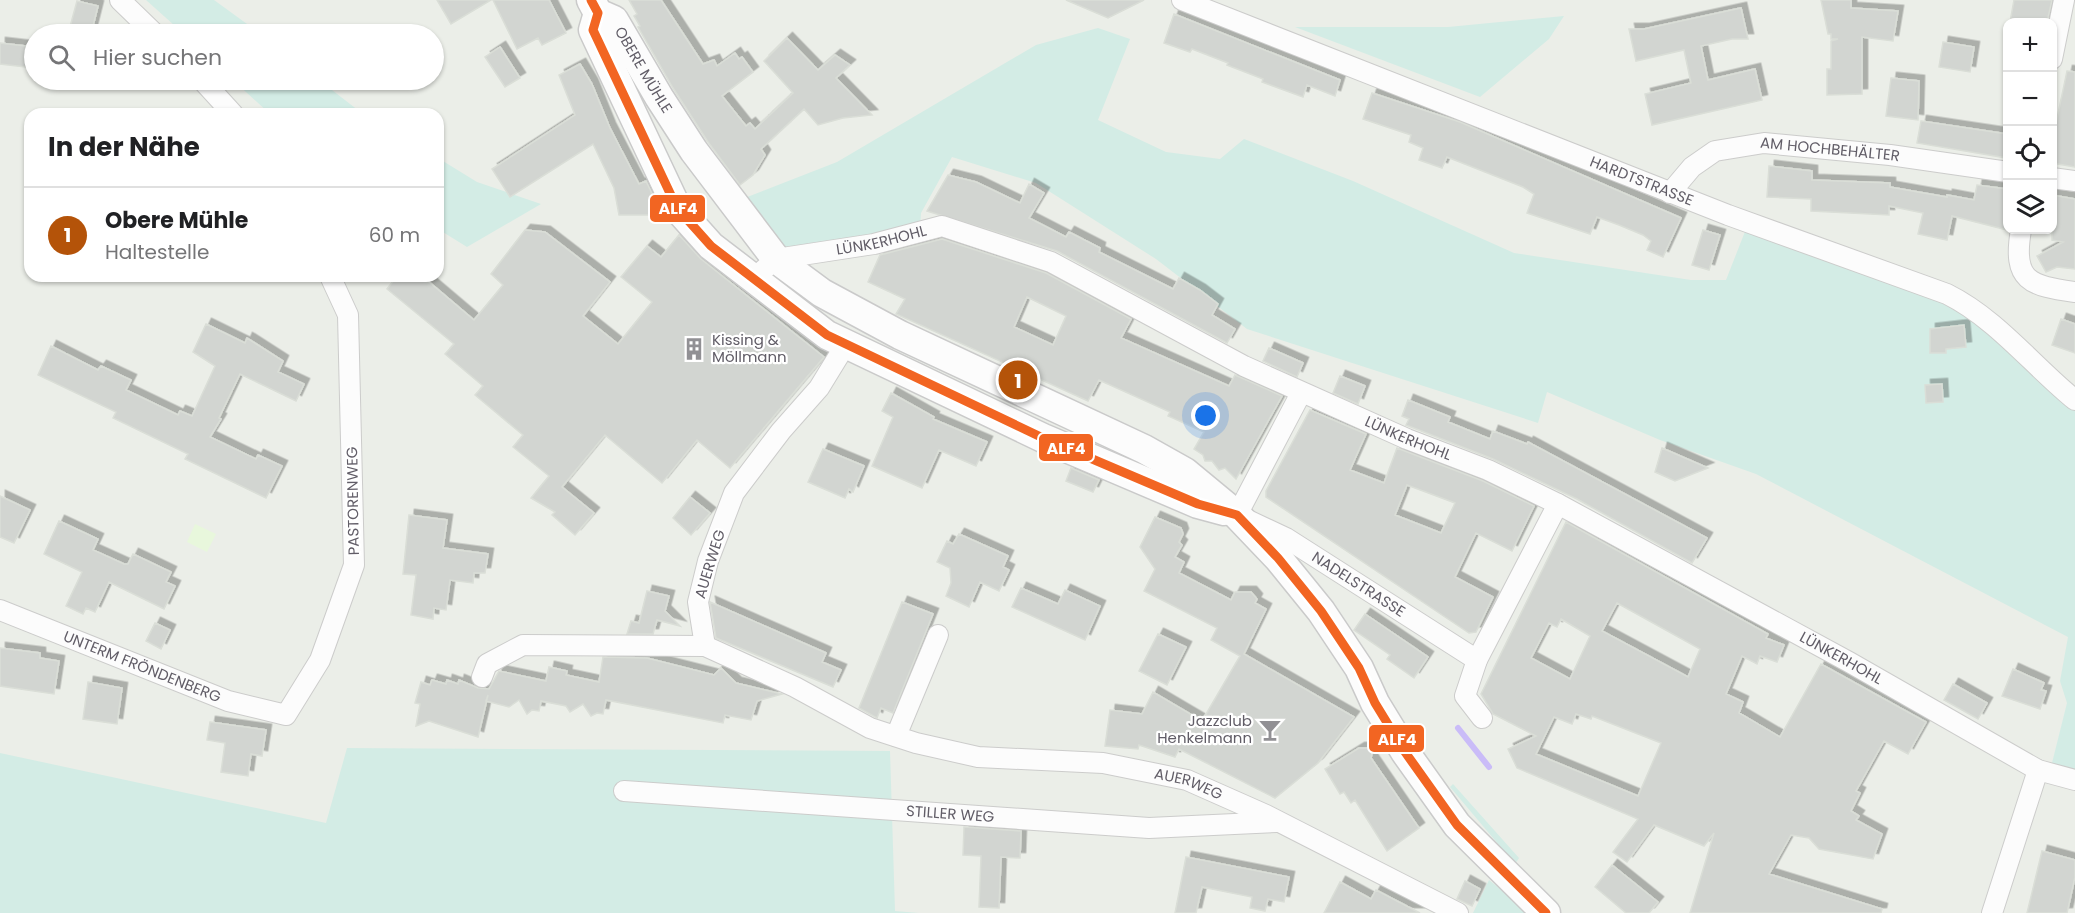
<!DOCTYPE html>
<html lang="de">
<meta charset="utf-8">
<style>
:root{--surface:#fff;--page:#f6f6f6;--text:#202124;--muted:#757577;--line:#e0e0e0;--accent:#b45309}
body{margin:0;font-family:Poppins,sans-serif;background:var(--page);color:var(--text)}
.controls{position:absolute;right:18px;top:18px;display:grid;overflow:hidden;border-radius:12px;box-shadow:0 2px 4px #0004}
.controls button{width:54px;height:54px;display:grid;place-items:center;padding:0;border:0;border-bottom:2px solid var(--line);background:var(--surface);color:var(--text);font:30px sans-serif}
.you{position:absolute;left:1206px;top:416px;width:21px;height:21px;margin:-15px;border:4px solid #fff;border-radius:50%;background:#1a73e8;box-shadow:0 0 0 9px #1a73e833}
.badge{display:grid;place-items:center;width:39px;height:39px;border-radius:50%;background:var(--accent);color:#fff;font-size:20px;font-weight:700}
.pin{position:absolute;translate:-50% -50%;border:3px solid #fff;box-shadow:0 2px 6px #0006}
.list{margin:0;padding:0;list-style:none}
h2{display:flex;justify-content:space-between;align-items:center;height:78px;margin:0;padding:0 24px;font-size:26px}
h2 small{font-size:20px;font-weight:400;color:var(--muted)}
.list li{display:grid;grid-template-columns:39px 1fr auto;gap:18px;align-items:center;box-sizing:border-box;height:96px;padding:0 24px;border-top:2px solid var(--line)}
.list b{display:block;font-size:22px;white-space:nowrap}
.list p{margin:0;font-size:20px;white-space:nowrap;color:var(--muted)}
.list em{font-size:20px;font-style:normal;color:var(--muted)}
.icon{flex:none;width:33px;height:33px;fill:none;stroke:currentColor;stroke-width:2;stroke-linecap:round;stroke-linejoin:round}
.map{position:relative;flex:none;width:2075px;height:913px;overflow:hidden}
.search{position:absolute;background:var(--surface);box-shadow:0 2px 4px #0004;left:24px;top:24px;width:420px;height:66px;display:flex;align-items:center;gap:15px;box-sizing:border-box;padding:0 21px;border-radius:33px;color:var(--muted);font-size:22px}
.panel{position:absolute;background:var(--surface);box-shadow:0 2px 4px #0004;left:24px;top:108px;width:420px;height:174px;border-radius:18px}
.map>svg:first-child{display:block}
.green{fill:#d3ece5}
.sand{fill:#e8f7dc}
.lines{fill:none;stroke-linecap:round;stroke-linejoin:round}
.stream{stroke:#cabcf8;stroke-width:6}
.building{fill:#d2d5d1;stroke:#daded7;stroke-width:1.5;fill-rule:evenodd;filter:url(#shadow)}
.minor-casing{stroke:#cccccb;stroke-width:22}
.secondary-casing{stroke:#cacaca;stroke-width:31}
.minor{stroke:#fcfcfc;stroke-width:20}
.secondary{stroke:#fcfcfc;stroke-width:28}
.bus-1-casing{stroke:#fff;stroke-width:14}
.bus-1{stroke:#f26522;stroke-width:9}
.labels{text-anchor:middle;stroke-width:4.5;stroke-linejoin:round;paint-order:stroke}
.street-label{font-size:15px;fill:#615d67;stroke:#fff}
.poi-label{font-size:15px;fill:#615d67;stroke:#fff;text-anchor:start}
.line-badge{stroke:#fff;stroke-width:2}
.badge-label{font-size:16px;text-anchor:middle;font-weight:bold;fill:#fff}
</style>
<div class="map">
<svg width="2075" height="913" viewBox="0 0 2075 913">
<defs>
<filter id="shadow"><feDropShadow dx="5.5" dy="-5.5" stdDeviation="0" flood-color="#0004"/></filter>
</defs>
<rect width="100%" height="100%" fill="#ebeee8"/>
<path class="green" d="M146,0H214L261,34H184Z
M1564,16L1549,39L1480,97L1295,27H1448Z
M1098,28L1130,39L1098,120L1166,152L1220,159L1244,139L1353,181L1514,253L1691,280H1726L1748,224L1945,295L2075,402V778L2050,771L2067,703L2060,681L2068,637L1756,474L1660,440L1547,392L1538,423L1247,329L1156,259L1036,183L952,157L921,213L920,228L782,255L737,201L837,162L1036,45Z
M233,80H319L363,114H270Z
M438,158L477,182L541,204L467,247L438,229Z
M347,748L890,751L895,911L919,913H0V753L326,823Z
M1453,784L1519,858L1515,864L1450,787Z
M1489,880L1530,913H1473Z"/>
<path class="sand" d="M195,524L216,534L207,552L187,542Z"/>
<g class="lines">
<path class="stream" d="M1458,728L1489,767"/>
</g>
<path class="building" d="M437,0H491L451,24Z
M493,0H549L566,33L542,45L538,38L517,49Z
M629,0H661L703,64L714,60L717,66L735,53L739,59L742,57L753,72L722,96L746,126L750,123L755,129L793,93L764,61L787,38L818,70L835,55L850,65L836,78L872,115L843,118L818,125L804,109L761,149L765,155L753,175L740,185L708,142L673,88L638,27L640,26L634,16L637,14Z
M1066,0H1144L1108,18Z
M1821,0H1851V8L1898,11L1893,41L1862,37V94L1827,95V69H1831V41L1838,39H1831V34H1828Z
M2014,0H2052L2047,22H2010Z
M77,1L98,6L91,34H68Z
M1741,8L1748,39H1732L1701,46L1708,80L1755,69L1762,100L1652,125L1645,94L1691,83L1684,50L1636,61L1629,29H1644Z
M1174,14L1340,80L1335,96L1307,85L1303,97L1262,82L1263,79L1227,65L1228,63L1192,49L1190,52L1164,43Z
M1943,42L1974,47L1970,72L1939,67Z
M0,43L34,47V68L0,64Z
M500,47L520,78L505,87L485,57Z
M580,64L592,84L610,128L639,184L646,181L662,215H619L614,188L593,144L510,197L492,169L575,115L559,75Z
M2067,71L2075,72V167L2052,163V142Z
M1891,78L1919,81L1918,120L1886,116Z
M1372,93L1460,122L1681,218L1663,257L1647,250L1651,241L1643,235L1619,225L1597,217L1590,234L1527,213L1534,194L1523,187L1447,157L1442,168L1419,160L1423,148L1409,142L1411,135L1363,119Z
M1921,121L2007,134V158L1917,143Z
M1769,166L1812,171V180L1890,183V187L1947,197V195L1974,200L1977,185L2007,189V230L1952,216L1947,240L1918,234L1923,213L1889,206V215L1811,211V199L1767,197Z
M948,175L976,182L1020,203L1029,184L1044,193L1029,218L1066,237L1069,232L1100,248L1099,252L1173,289L1179,278L1200,290L1218,304L1212,315L1235,329L1227,343L1057,251L927,211Z
M2052,195L2075,199V269L2057,267L2046,272L2037,256L2063,242L2052,240Z
M525,230L545,232L610,282L583,316L618,344L652,302L621,277L647,246L661,257L679,235L701,259L824,357L730,468L697,440L662,483L605,435L562,487L594,513L575,535L552,515L555,512L531,498L549,476L513,447L523,435L475,395L483,386L445,354L454,344L387,289L397,276H422L474,320L503,285L491,274Z
M1703,230L1720,235L1709,270L1692,265Z
M942,239L1046,273L1131,319L1121,338L1229,386L1235,375L1282,396L1236,479L1225,468L1219,470L1212,461H1205L1203,455L1194,449L1204,432L1168,416L1170,412L1099,380L1088,401L896,314L905,299L868,282L880,255ZM1027,297L1066,316L1053,345L1014,327Z
M2061,319L2075,324V353L2052,345Z
M206,324L245,343L247,338L283,361L278,372L304,384L296,401L240,374L219,418L221,419L210,437L256,459L258,455L282,466L266,498L185,459L188,454L113,418L116,412L38,375L51,346L98,370L101,366L131,380L126,390L178,415L180,411L192,416L215,366L193,352Z
M1964,325L1966,347L1946,349V353H1930V329Z
M1269,348L1303,363L1297,377L1263,361Z
M1340,376L1365,386L1358,404L1333,393Z
M1942,384L1943,402L1926,403L1925,385Z
M891,393L934,417L933,419L987,442L976,466L939,450L922,488L872,466L893,417L882,411Z
M1408,400L1450,417L1448,422L1490,439L1493,431L1527,444L1528,442L1707,538L1692,563L1577,499L1493,459L1406,425L1409,419L1402,416Z
M1310,410L1366,434L1350,470L1384,483L1397,448L1483,481L1534,506L1512,551L1476,533L1455,577L1493,597L1476,632L1469,633L1266,497V491ZM1407,485L1455,503L1441,533L1395,515Z
M1662,448L1708,468L1675,481L1655,472Z
M823,449L864,466L853,492L849,489L845,498L808,482Z
M1071,468L1099,480L1093,492L1066,481Z
M0,496L30,510L14,543L0,537Z
M690,497L710,513L691,535L673,518Z
M409,515L447,520L443,548L488,554L485,573H474L473,583L450,580L446,610L434,608L433,619L411,615L416,575L403,574Z
M1155,517L1181,528L1183,534L1179,542L1182,545L1175,557L1184,562L1179,573L1231,600L1235,592H1251L1257,599L1255,603L1266,609L1244,654L1354,717L1318,763L1275,798L1179,749L1175,757L1139,745L1138,749L1105,746L1110,710L1142,714L1153,692L1202,721L1240,656L1211,640L1217,628L1144,591L1155,569L1140,547Z
M59,521L98,539L93,550L124,564H128L133,554L171,572L166,582L175,586L164,609L109,582L95,612L86,608L83,614L66,606L82,572L44,554Z
M1566,522L1768,634L1766,638L1784,645L1777,662L1760,656L1757,664L1742,656L1726,694L1743,702L1739,713L1780,737L1821,664L1926,722L1908,754L1884,741L1856,791L1860,793L1851,811L1859,816L1856,820L1882,834L1873,859L1819,849L1809,838L1791,835L1769,874L1882,909L1881,913H1690L1714,833L1704,846L1654,825L1627,862L1613,852L1638,819L1517,768L1508,749L1536,736L1493,714L1481,694ZM1617,603L1700,649L1688,677L1602,631ZM1561,619L1590,636L1570,679L1531,658L1549,623L1557,627ZM1576,714L1591,719L1592,716L1661,743L1638,796L1536,754L1554,717L1572,724Z
M959,534L1008,556L1003,567L1009,570L999,591L980,582L969,607L946,596L951,583L950,568L937,562L947,541L953,544Z
M1021,588L1058,604L1065,590L1100,606L1085,640L1012,607Z
M647,591L669,596L665,611L680,626L657,620L653,634H627L631,621L639,623Z
M710,602L826,653L822,662L841,670L833,687L716,638Z
M902,602L933,614L893,713L881,708L877,718L859,708Z
M1365,614L1428,657L1414,678L1387,659L1390,655L1354,630Z
M155,623L170,630L161,649L146,641Z
M1158,634L1186,647L1167,685L1139,671Z
M0,648L40,653V658L59,661L54,694L0,686Z
M603,657L647,658L714,675L721,668L736,683L782,694L757,701L751,720L725,715L723,723L606,700L603,714L597,713L591,716L583,704L570,712L566,706L541,701L539,711L532,710L527,714L519,700L509,707L486,701L488,695L478,737L429,721L416,726L420,704L415,703L421,682L430,685L432,680L446,684L447,680L458,684L459,680L478,688L489,689L499,671L546,681L549,667L567,671L566,675L599,682Z
M2013,669L2044,683L2041,690L2046,691L2040,709L2002,696Z
M88,682L122,688L117,724L83,719Z
M1953,684L1987,703L1978,719L1944,700Z
M210,722L266,730L262,756L251,754L248,776L221,772L225,743L207,740Z
M1359,748H1373L1371,758L1419,828L1387,851L1355,800L1351,803L1344,792L1340,794L1325,769Z
M964,827L1021,831L1020,858L1001,857L999,908L979,907L981,856L963,855Z
M2042,851L2075,860V877L2067,913H2027Z
M1186,857L1289,877L1284,902L1268,899L1265,911L1250,908L1252,897L1202,887L1196,913H1175Z
M1612,865L1658,902L1649,913H1626L1595,887Z
M1465,881L1480,889L1472,906L1457,899Z
M1340,882L1371,899L1376,890L1420,913H1324Z"/>
<g class="lines">
<g class="minor-casing">
<g id="minor">
<path d="M120,0L155,34"/>
<path id="s1" d="M1182,0L1728,215L1947,294C1997,319 2032,365 2075,400"/>
<path d="M2052,59L2064,0"/>
<path d="M202,80L233,114"/>
<path d="M2052,178L2075,181"/>
<path id="s2" d="M1670,193L1692,167L1715,151L1764,143L1890,155L2008,172"/>
<path d="M2021,230C2012,281 2030,286 2075,292"/>
<path id="s3" d="M754,278L776,259L874,244L942,226L1051,262L1244,366L1407,439L1488,470L1558,504L1849,662L2038,770L2075,780"/>
<path id="s4" d="M846,344L819,388L781,431L734,493L708,561L698,602L705,646L795,687L870,728L916,743L978,757L1103,763L1187,780L1266,815L1458,913"/>
<path id="s5" d="M1301,393L1237,515L1286,538L1477,660"/>
<path id="s6" d="M0,610L228,701L286,715L320,660L354,565L348,315L330,276"/>
<path d="M482,677L487,664L523,645L705,646"/>
<path d="M1482,718L1465,696L1477,660L1558,504"/>
<path d="M896,736L938,635"/>
<path id="s7" d="M624,791L1149,828L1276,822"/>
<path d="M1992,913L2038,770"/>
</g>
</g>
<g class="secondary-casing">
<g id="secondary">
<path id="s8" d="M591,0L598,13L614,20L659,97L694,151L776,259L822,293L900,335L1144,449L1185,472L1237,515L1278,558L1321,611L1359,668L1375,703L1405,752L1457,825L1546,913"/>
<path d="M598,13L593,30L677,208L711,246L827,335L1043,438L1198,504L1224,511"/>
</g>
</g>
<use href="#minor" class="minor"/>
<use href="#secondary" class="secondary"/>
<g class="bus-1-casing">
<path id="bus-1" d="M591,0L598,13L593,30L677,208L711,246L827,335L1043,438L1198,504L1237,515L1278,558L1321,611L1359,668L1375,703L1405,752L1457,825L1546,913"/>
</g>
<use href="#bus-1" class="bus-1"/>
</g>
<defs>
<g id="building-bare" transform="scale(1.8)"><path d="M-4-6H4V6H1V3H-1V6H-4ZM-2.5-4.3h1.7v1.8h-1.7ZM.8-4.3h1.7v1.8H.8ZM-2.5-1h1.7V.8h-1.7ZM.8-1h1.7V.8H.8Z" fill="#919094" stroke="#fff" stroke-width="2.5" paint-order="stroke"/></g>
<g id="bar-bare" transform="scale(1.8)"><path d="M-6-5H6L.8 .8V4.5H3.5V6h-7V4.5H-.8V.8Z" fill="#919094" stroke="#fff" stroke-width="2.5" paint-order="stroke"/></g>
</defs>
<g fill-rule="evenodd">
<use href="#building-bare" x="694" y="349"/>
<use href="#bar-bare" x="1270" y="730"/>
</g>
<g class="labels">
<g class="street-label">
<text dy="5" stroke="none"><textPath href="#s8" startOffset="90">OBERE MÜHLE</textPath></text>
<text dy="5" stroke="none"><textPath href="#s2" startOffset="178">AM HOCHBEHÄLTER</textPath></text>
<text dy="5" stroke="none"><textPath href="#s1" startOffset="494">HARDTSTRASSE</textPath></text>
<text dy="5" stroke="none"><textPath href="#s3" startOffset="136">LÜNKERHOHL</textPath></text>
<text dy="5" stroke="none"><textPath href="#s3" startOffset="712">LÜNKERHOHL</textPath></text>
<text transform="translate(353 501) rotate(-91)" y="5">PASTORENWEG</text>
<text transform="translate(710 564) rotate(-73)" y="5">AUERWEG</text>
<text dy="5" stroke="none"><textPath href="#s5" startOffset="278">NADELSTRASSE</textPath></text>
<text dy="5" stroke="none"><textPath href="#s3" startOffset="1198">LÜNKERHOHL</textPath></text>
<text dy="5" stroke="none"><textPath href="#s6" startOffset="153">UNTERM FRÖNDENBERG</textPath></text>
<text dy="5" stroke="none"><textPath href="#s4" startOffset="856">AUERWEG</textPath></text>
<text dy="5" stroke="none"><textPath href="#s7" startOffset="327">STILLER WEG</textPath></text>
</g>
<g class="poi-label">
<text x="712" y="345">Kissing &amp;<tspan x="712" dy="17">Möllmann</tspan></text>
<text x="1252" y="726" text-anchor="end">Jazzclub<tspan x="1252" dy="17">Henkelmann</tspan></text>
</g>
</g>
<g class="line-badge">
<rect x="649" y="194" width="57" height="29" rx="6" fill="#f26522"/>
<rect x="1038" y="433" width="56" height="29" rx="6" fill="#f26522"/>
<rect x="1368" y="724" width="57" height="29" rx="6" fill="#f26522"/>
</g>
<g class="badge-label">
<text x="678" y="214">ALF4</text>
<text x="1066" y="454">ALF4</text>
<text x="1397" y="745">ALF4</text>
</g>
</svg>
<div class="controls">
<button>+</button>
<button>−</button>
<button><svg class="icon" aria-label="locate" viewBox="0 0 24 24"><circle cx="12" cy="12" r="6"/><path d="M12 2v4M12 18v4M2 12h4M18 12h4"/></svg></button>
<button><svg class="icon" aria-label="layers" viewBox="0 0 24 24"><path d="M12 4l9 5-9 5-9-5zM3 14l9 5 9-5"/></svg></button>
</div>
<div class="you"></div>
<div class="pin badge" style="left:1018px;top:380px">1</div>
<div class="search"><svg class="icon" aria-label="search" viewBox="0 0 24 24"><circle cx="10" cy="10" r="6"/><path d="M15 15l6 6"/></svg>Hier suchen</div>
<section class="panel">
<h2>In der Nähe<small></small></h2>
<ul class="list">
<li><span class="badge">1</span><div><b>Obere Mühle</b><p>Haltestelle</p></div><em>60 m</em></li>
</ul>
</section>
</div>
